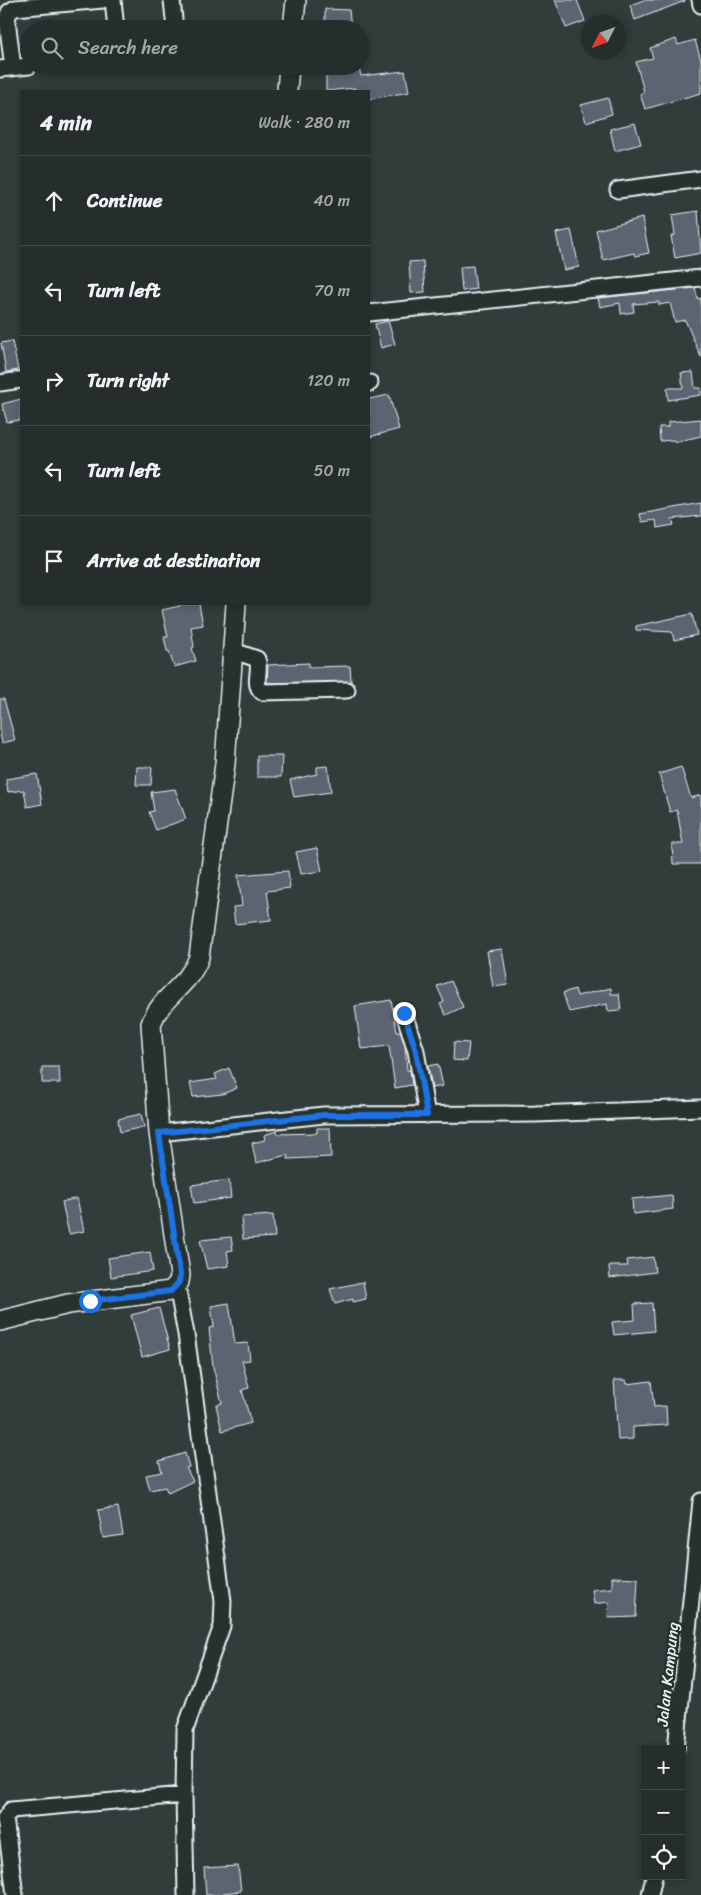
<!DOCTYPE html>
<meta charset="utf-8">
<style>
:root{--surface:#252e2c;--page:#2d3634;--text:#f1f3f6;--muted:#a3a8a9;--line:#424a48}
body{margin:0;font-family:Sriracha,sans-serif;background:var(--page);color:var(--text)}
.controls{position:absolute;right:15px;bottom:15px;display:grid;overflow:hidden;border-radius:0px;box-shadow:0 2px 8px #0003}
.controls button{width:45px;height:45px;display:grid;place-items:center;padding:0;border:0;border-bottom:1px solid var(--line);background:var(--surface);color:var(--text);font:25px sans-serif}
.compass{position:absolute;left:581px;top:15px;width:45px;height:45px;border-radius:50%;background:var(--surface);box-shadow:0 2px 8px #0003;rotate:228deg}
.stop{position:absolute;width:15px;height:15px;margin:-11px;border:4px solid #1a73e8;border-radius:50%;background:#fff}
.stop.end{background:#1a73e8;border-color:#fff;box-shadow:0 1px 5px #0008}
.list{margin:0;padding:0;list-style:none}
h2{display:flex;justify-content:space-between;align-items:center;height:65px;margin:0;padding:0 20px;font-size:21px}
h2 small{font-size:16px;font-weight:400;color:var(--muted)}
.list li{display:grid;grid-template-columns:32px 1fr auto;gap:15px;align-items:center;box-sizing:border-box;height:90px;padding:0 20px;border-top:1px solid var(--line)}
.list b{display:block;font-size:19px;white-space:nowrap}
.list em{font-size:16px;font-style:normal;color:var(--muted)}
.icon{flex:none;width:28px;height:28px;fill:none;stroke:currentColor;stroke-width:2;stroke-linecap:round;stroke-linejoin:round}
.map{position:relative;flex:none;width:701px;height:1895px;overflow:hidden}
.search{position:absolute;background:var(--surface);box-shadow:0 2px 8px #0003;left:20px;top:20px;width:350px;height:55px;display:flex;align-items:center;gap:12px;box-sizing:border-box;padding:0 18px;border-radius:28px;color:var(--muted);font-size:19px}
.panel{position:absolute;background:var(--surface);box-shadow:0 2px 8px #0003;left:20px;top:90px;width:350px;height:515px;border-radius:0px}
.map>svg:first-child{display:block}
.building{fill:#5d6371;stroke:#e8f1f8}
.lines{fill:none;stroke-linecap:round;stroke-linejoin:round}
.minor-casing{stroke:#e8f1f8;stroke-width:19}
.tertiary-casing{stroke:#e8f1f8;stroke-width:22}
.minor{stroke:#26332d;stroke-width:15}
.tertiary{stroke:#26332d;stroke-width:19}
.route{stroke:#1a73e8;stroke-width:6}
.labels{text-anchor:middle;stroke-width:5;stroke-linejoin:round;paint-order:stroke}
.street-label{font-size:16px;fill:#e8f1f8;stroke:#26332d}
</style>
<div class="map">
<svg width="701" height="1895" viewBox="0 0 701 1895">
<rect width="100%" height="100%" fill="#313d3b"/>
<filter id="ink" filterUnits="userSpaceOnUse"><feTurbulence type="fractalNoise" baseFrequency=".02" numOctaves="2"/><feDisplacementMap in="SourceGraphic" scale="10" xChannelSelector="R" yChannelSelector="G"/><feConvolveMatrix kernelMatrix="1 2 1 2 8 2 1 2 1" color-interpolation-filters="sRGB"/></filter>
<g filter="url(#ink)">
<path class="building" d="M555,0H577L585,21L566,28Z
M644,0H685V1L635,20L630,5Z
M325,9L349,10L351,27L325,29Z
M676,39L678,45L695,40L701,60V93L645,109L640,94L644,92L636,62L653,58L650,48Z
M326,67H346V71L359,68L361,76L405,71L409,92L369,99V91H355V88L326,91Z
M608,98L612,114L586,122L581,105Z
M635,123L641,144L615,151L610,129Z
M698,211L701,253L675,258L671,236L675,235L672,215Z
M642,218L649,253L635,256L634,253L603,260L596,230Z
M571,230L579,267L564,270L556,233Z
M423,261L425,292L411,293L409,262Z
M473,266L476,289L462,291L460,267Z
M695,288L698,299L701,298V357L685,320L675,322L670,303L659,305V302L633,304L634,312L621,314L620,303L600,307L598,298Z
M388,321L395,344L381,348L375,324Z
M12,341L18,370L6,372L1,343Z
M693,372L695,388H701V395L668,400L667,388H683L681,373Z
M389,395L399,429L369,437V399Z
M21,399V420L7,422L2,404Z
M701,419V436L675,442L674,440L660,441L659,427H668V422Z
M701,503V516L672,519L674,525L657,528L656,520L642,522L640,514Z
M180,604H199L203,625L191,627L194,647L192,648L196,661L174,667L169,651H167L164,637H168L162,610L180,606Z
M692,614L697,635L674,640L672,632L636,630V626Z
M309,663V667L350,666L351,682L267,683L268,665Z
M0,699H4L15,740L2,743L0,734Z
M257,756H282L281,777H257Z
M328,766L331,792L294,797L290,780L317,774V767Z
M137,767H152L151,785H136Z
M681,767L691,798L701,795V864H673L672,844H683L677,810L670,812L659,774Z
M37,774L42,804L27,807L24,790L8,792L6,779Z
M175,789L186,819L156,830L149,812L154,811L151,792Z
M317,848L322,871L301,874L296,852Z
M288,871L290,888L267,891L271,920L235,924L233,907L242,906L238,875Z
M502,949L508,985L493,987L487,951Z
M451,981L463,1007L446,1015L440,1004L444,1002L437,986Z
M611,988V994H619L621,1010L608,1011L607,1004L569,1012L563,993L575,989L577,996Z
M391,1000L397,1032L400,1031L405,1046L407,1070H410L412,1085L395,1088L389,1046L361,1049L355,1006Z
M454,1042L469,1043L467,1061L453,1060Z
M438,1064L443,1086L432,1088L428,1066Z
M42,1067H59L60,1083H42Z
M229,1068L237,1088L223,1094L193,1097L190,1083L217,1079L215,1074Z
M141,1114L144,1127L120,1132L118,1119Z
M317,1128H330L331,1157L288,1159L287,1155L256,1163L252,1143L265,1140L264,1135L277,1131L278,1134L317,1133Z
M229,1180L231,1198L194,1203L191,1185Z
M672,1195L673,1209L633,1214L632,1199Z
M77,1198L84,1231L69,1234L62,1202Z
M273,1215L275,1237L243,1239L241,1217Z
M231,1237L233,1250L227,1251L229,1266L207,1269L200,1240Z
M150,1252L153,1271L111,1277L108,1258Z
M653,1257L655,1272L610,1278L609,1266H628L627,1260Z
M363,1282L366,1299L353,1302V1299L335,1304L330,1289Z
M229,1303L235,1344L248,1343L250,1360L242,1361L249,1388L242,1390L251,1423L222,1431L216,1405L222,1403L213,1367L209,1328L214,1327L211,1306Z
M652,1303L654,1331L614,1335L612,1322L635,1320L634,1304Z
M159,1308L170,1349L142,1357L131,1315Z
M614,1380H626L627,1384L651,1381L654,1407L666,1406L667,1425L633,1427V1439L618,1440Z
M185,1453L189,1467L186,1468L193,1481L168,1493L165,1487L150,1490L146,1475L162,1472L159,1461Z
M118,1507L123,1535L103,1538L98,1510Z
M612,1577L638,1578L636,1617L608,1618L609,1602L594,1604L592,1590L612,1588Z
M238,1866L241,1891L223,1893V1895H206L204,1868Z"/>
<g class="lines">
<g class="minor-casing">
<path id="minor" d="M113,0L116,29
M172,0L175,29
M700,0L701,5
M13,68L7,20L9,12L15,8L103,0
M0,69L29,66
M618,190L701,179
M369,313L701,278
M0,383L21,380
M369,383H370
M234,651L257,659C262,670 252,683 262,692L347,690
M404,1013L416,1051L427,1115
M159,1133L324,1115L535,1114L701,1108
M676,1749L701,1501
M184,1795L186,1895
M15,1895L5,1818L11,1810L184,1795L185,1730L222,1626L223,1601L186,1334L177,1286
M650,1895L654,1876"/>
</g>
<g class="tertiary-casing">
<path id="tertiary" d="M293,29L296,0
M287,91L289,66
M0,1321L68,1304L171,1291L179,1282L180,1275L159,1133L151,1024C160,997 190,985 199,957L225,764L236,604"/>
</g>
<use href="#minor" class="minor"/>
<use href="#tertiary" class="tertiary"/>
</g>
</g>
<g class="lines" filter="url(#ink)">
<path class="route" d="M90,1301L171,1291L179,1282L180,1274L159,1133L324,1115H427L416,1051L404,1013"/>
</g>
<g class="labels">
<g class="street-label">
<text transform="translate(667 1674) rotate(-84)" y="6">Jalan Kampung</text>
</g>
</g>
</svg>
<div class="controls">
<button>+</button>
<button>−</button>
<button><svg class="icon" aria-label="locate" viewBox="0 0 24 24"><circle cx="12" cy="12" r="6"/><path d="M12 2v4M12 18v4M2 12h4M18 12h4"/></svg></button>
</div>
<svg class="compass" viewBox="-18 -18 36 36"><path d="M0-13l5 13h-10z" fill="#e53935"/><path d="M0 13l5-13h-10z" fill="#a3a8a9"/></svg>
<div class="stop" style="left:90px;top:1301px"></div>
<div class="stop end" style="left:404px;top:1013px"></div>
<div class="search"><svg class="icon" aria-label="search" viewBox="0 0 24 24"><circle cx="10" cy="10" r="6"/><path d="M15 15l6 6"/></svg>Search here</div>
<section class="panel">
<h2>4 min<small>Walk · 280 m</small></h2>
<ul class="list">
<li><svg class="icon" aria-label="ahead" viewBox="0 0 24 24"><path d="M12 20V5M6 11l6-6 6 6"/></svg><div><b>Continue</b></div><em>40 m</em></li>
<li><svg class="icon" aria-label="left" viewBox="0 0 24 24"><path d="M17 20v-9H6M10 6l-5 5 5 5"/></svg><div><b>Turn left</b></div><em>70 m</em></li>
<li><svg class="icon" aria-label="right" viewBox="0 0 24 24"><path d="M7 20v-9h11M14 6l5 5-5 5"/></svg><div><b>Turn right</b></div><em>120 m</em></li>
<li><svg class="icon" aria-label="left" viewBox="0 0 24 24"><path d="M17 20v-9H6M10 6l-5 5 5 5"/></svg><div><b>Turn left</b></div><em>50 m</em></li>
<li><svg class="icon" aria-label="arrive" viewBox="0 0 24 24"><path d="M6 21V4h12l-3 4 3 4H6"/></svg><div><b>Arrive at destination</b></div></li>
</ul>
</section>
</div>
